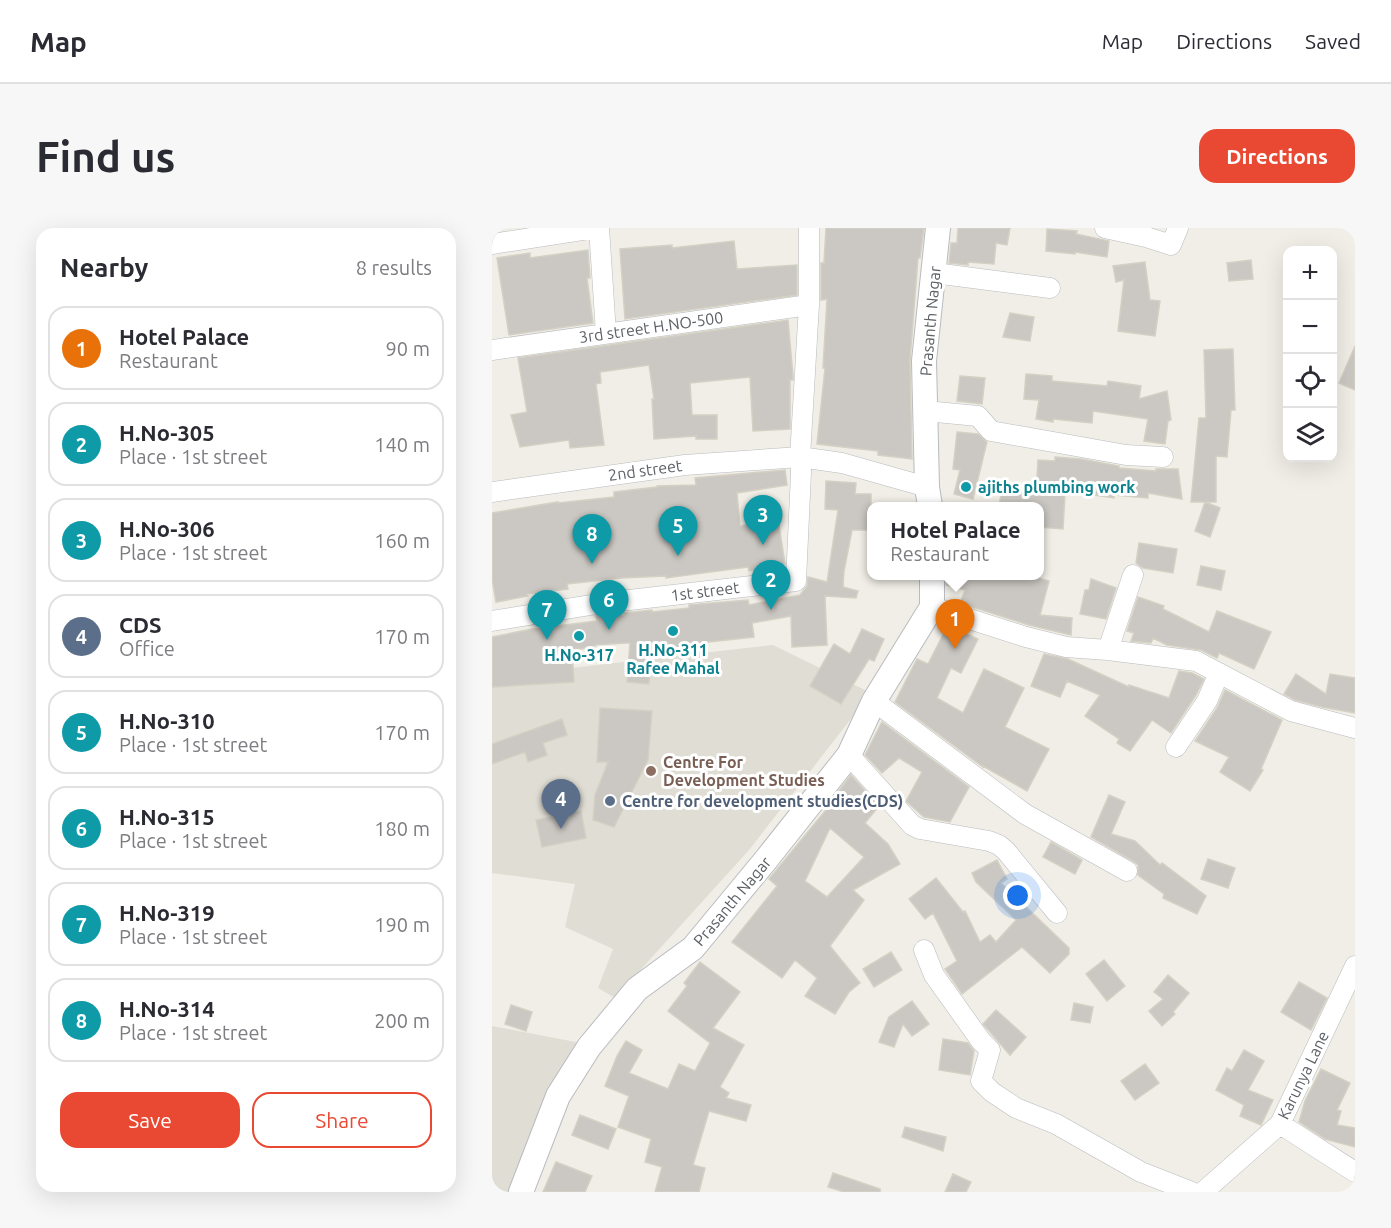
<!DOCTYPE html>
<meta charset="utf-8">
<style>
:root{--surface:#fff;--page:#f7f7f7;--text:#2b2b33;--muted:#7c7c81;--line:#e1e1e2;--accent:#e94932}
body{margin:0;font-family:Ubuntu,sans-serif;background:var(--page);color:var(--text)}
.controls{position:absolute;right:18px;top:18px;display:grid;overflow:hidden;border-radius:12px;box-shadow:0 6px 24px #0002}
.controls button{width:54px;height:54px;display:grid;place-items:center;padding:0;border:0;border-bottom:2px solid var(--line);background:var(--surface);color:var(--text);font:30px sans-serif}
.you{position:absolute;left:526px;top:668px;width:21px;height:21px;margin:-15px;border:4px solid #fff;border-radius:50%;background:#1a73e8;box-shadow:0 0 0 9px #1a73e833}
.badge{display:grid;place-items:center;width:39px;height:39px;border-radius:50%;background:var(--accent);color:#fff;font-size:20px;font-weight:700}
.pin{position:absolute;translate:-50% -50px;filter:drop-shadow(0 2px 3px #0008)}
.pin::after{content:'';position:absolute;top:32px;width:21px;height:18px;background:inherit;clip-path:polygon(0 0,100% 0,50% 100%)}
.popup{position:absolute;left:375px;top:274px;width:177px;height:78px;box-sizing:border-box;display:grid;place-content:center;border-radius:12px;background:var(--surface);filter:drop-shadow(0 2px 4px #0005);font-size:20px;white-space:nowrap;color:var(--muted)}
.popup b{font-size:22px;color:var(--text)}
.popup::after{content:'';position:absolute;left:50%;top:100%;margin-left:-12px;border:12px solid transparent;border-top-color:var(--surface)}
.list{margin:0;padding:0;list-style:none}
h2{display:flex;justify-content:space-between;align-items:center;height:78px;margin:0;padding:0 24px;font-size:26px}
h2 small{font-size:20px;font-weight:400;color:var(--muted)}
.list li{display:grid;grid-template-columns:39px 1fr auto;gap:18px;align-items:center;box-sizing:border-box;height:84px;margin:0 12px 12px;padding:0 12px;border:2px solid var(--line);border-radius:18px}
.list b{display:block;font-size:22px;white-space:nowrap}
.list p{margin:0;font-size:20px;white-space:nowrap;color:var(--muted)}
.list em{font-size:20px;font-style:normal;color:var(--muted)}
.actions{display:flex;gap:12px;padding:18px 24px}
.actions a{flex:1;padding:14px 0;border:2px solid var(--accent);border-radius:18px;text-align:center;font-size:21px;color:var(--accent)}
.actions .main{background:var(--accent);color:#fff}
.icon{flex:none;width:33px;height:33px;fill:none;stroke:currentColor;stroke-width:2;stroke-linecap:round;stroke-linejoin:round}
.map{position:relative;flex:none;width:863px;height:964px;overflow:hidden;border-radius:18px}
header{display:flex;align-items:center;gap:36px;box-sizing:border-box;height:84px;padding:0 30px;background:var(--surface);border-bottom:2px solid var(--line)}
header strong{font-size:28px}
nav{display:flex;gap:33px;margin-inline-start:auto;font-size:21px}
.intro{display:flex;align-items:center;justify-content:space-between;box-sizing:border-box;height:144px;padding:0 36px}
h1{margin:0;font-size:42px}
.button{padding:15px 27px;border-radius:18px;background:var(--accent);color:#fff;font-size:21px;font-weight:700}
main{display:flex;gap:36px;padding:0 36px}
aside{flex:1;background:var(--surface);border-radius:18px;box-shadow:0 6px 24px #0002}
.map>svg:first-child{display:block}
.education{fill:#e0ddd4}
.building{fill:#cbc8c3;stroke:#d4d0c4;stroke-width:1.5;fill-rule:evenodd}
.lines{fill:none;stroke-linecap:round;stroke-linejoin:round}
.minor-casing{stroke:#b8bbbf;stroke-width:21}
.tertiary-casing{stroke:#b8bbbf;stroke-width:26}
.minor{stroke:#fff;stroke-width:20}
.tertiary{stroke:#fff;stroke-width:24}
.culture-dot{fill:#0f9aa8;stroke:#fff;stroke-width:2}
.education-dot{fill:#8d6e63;stroke:#fff;stroke-width:2}
.service-dot{fill:#5c6f8a;stroke:#fff;stroke-width:2}
.labels{text-anchor:middle;stroke-width:6;stroke-linejoin:round;paint-order:stroke}
.street-label{font-size:16px;fill:#5d6166;stroke:#fff}
.culture-label{font-size:16px;font-weight:bold;fill:#0d838f;stroke:#fff}
.education-label{font-size:16px;font-weight:bold;fill:#785e54;stroke:#fff;text-anchor:start}
.service-label{font-size:16px;font-weight:bold;fill:#4e5e75;stroke:#fff;text-anchor:start}
</style>
<header>
<strong>Map</strong>
<nav><a>Map</a><a>Directions</a><a>Saved</a></nav>
</header>
<div class="intro"><h1>Find us</h1><a class="button">Directions</a></div>
<main>
<aside>
<h2>Nearby<small>8 results</small></h2>
<ul class="list">
<li><span class="badge" style="background:#e8710a">1</span><div><b>Hotel Palace</b><p>Restaurant</p></div><em>90 m</em></li>
<li><span class="badge" style="background:#0f9aa8">2</span><div><b>H.No-305</b><p>Place · 1st street</p></div><em>140 m</em></li>
<li><span class="badge" style="background:#0f9aa8">3</span><div><b>H.No-306</b><p>Place · 1st street</p></div><em>160 m</em></li>
<li><span class="badge" style="background:#5c6f8a">4</span><div><b>CDS</b><p>Office</p></div><em>170 m</em></li>
<li><span class="badge" style="background:#0f9aa8">5</span><div><b>H.No-310</b><p>Place · 1st street</p></div><em>170 m</em></li>
<li><span class="badge" style="background:#0f9aa8">6</span><div><b>H.No-315</b><p>Place · 1st street</p></div><em>180 m</em></li>
<li><span class="badge" style="background:#0f9aa8">7</span><div><b>H.No-319</b><p>Place · 1st street</p></div><em>190 m</em></li>
<li><span class="badge" style="background:#0f9aa8">8</span><div><b>H.No-314</b><p>Place · 1st street</p></div><em>200 m</em></li>
</ul>
<div class="actions"><a class="main">Save</a><a>Share</a></div>
</aside>
<div class="map">
<svg width="863" height="964" viewBox="0 0 863 964">
<rect width="100%" height="100%" fill="#f0eee6"/>
<path class="education" d="M281,417L379,465L257,622L123,770L106,760L121,721L73,699L83,656L0,645V449Z
M0,798L94,816L47,882L20,964H0Z"/>
<path class="building" d="M334,0H432L428,30H426L418,132L420,231L386,227V223L325,216L333,140H331L335,71L329,72V35H332Z
M466,0H518L515,17L504,15L502,36L476,34V37L457,35L459,15H465Z
M555,1L585,3L584,6L617,13L615,29L583,24V26L554,23Z
M242,13L245,41L305,37V67L133,91L128,21L180,17V20Z
M96,22L98,50H95L101,95L17,107L5,30L38,25V30Z
M759,32L761,51L737,53L735,35Z
M653,34L658,72L668,73L663,108L626,103L632,52L624,54L621,38Z
M518,85L542,89L538,113L511,109Z
M296,92L301,148V152H298V201L261,203L258,149L198,155L200,187H225V211H204V208L162,211L160,171H162L157,137L108,144L109,155L104,156L112,217L78,220L77,212L28,219L19,187L35,184L26,130Z
M863,118V162L847,155Z
M741,121L743,182H739L735,229L724,228V274H699L707,190H714L712,122Z
M534,146L560,148V153L615,158L616,153L649,158L647,171L675,163L679,192L676,193L673,216L652,213L656,191L601,183L600,195L561,191V194L544,191L547,172L532,171Z
M468,148L493,150L490,176L465,173Z
M465,204L486,206L495,214L481,271L462,266L468,242L461,241Z
M563,229L589,231L627,238V240L664,243V241H686L690,271L656,265V270L622,267V270L588,265H573L571,301L547,299V279H507L510,260L544,266L546,232L563,233Z
M293,242L295,257L245,265L248,298L286,291L293,336L257,343L256,339L174,350V348L129,350L75,356L76,361L35,366L36,368L4,374L0,351V285L66,274V275L122,269V264L165,259V258L204,257L203,250Z
M334,253L364,255L363,266H379V302H360L352,343L351,359L366,363L364,370L333,368L335,417L300,419L299,388L260,395L262,409L198,416V421L160,423L157,456L135,454L138,415H134L103,417V419L80,422L82,454L0,459V409L40,401L105,393L104,388L109,387H132V385L160,382V384L197,380V377L256,372L257,377L308,367L315,358L316,349L335,354L346,282L333,281Z
M713,274L728,280L718,309L703,303Z
M647,315L685,321L681,345L651,340L644,335Z
M709,338L733,343L729,362L705,357Z
M454,348H540L557,353L548,387L580,390L579,407L537,397L468,375L473,362L454,357Z
M599,351L624,360L614,391L588,386L593,362H597Z
M646,369L672,378L671,381L717,404L725,383L779,404L762,441L727,425L725,430L709,422L675,417L661,410L659,415L639,413L642,405L635,403Z
M456,397L486,411L469,445L459,440L445,470L471,485L492,441L532,460L513,499L557,521L535,563L491,538V539L403,474L425,431L436,436Z
M370,401L392,411L382,433L377,431L349,476L318,458L342,416L358,426Z
M552,426L576,431L637,459V457L677,470L687,443L700,445L712,451L704,467L679,505L660,492L638,523L625,515L627,511L593,488L608,467L575,453L568,469L539,458Z
M804,446L834,466L838,446L863,450V485L830,479L803,472L792,466Z
M733,462L790,492L769,541L771,542L758,563L728,544L737,529L703,513L725,480Z
M108,480L160,483L156,532L122,599L101,592L103,567L116,534H105Z
M70,491L75,507L51,515L55,527L36,534L33,524L0,536V516Z
M390,494L477,559L458,594L432,589L414,573L430,544L407,530L390,545L373,527Z
M359,547L387,578L373,595L396,616L408,636L361,662L372,672L338,718L368,755L357,764L343,786L313,768L325,750L303,732L290,750L240,714L285,658L277,651L348,565L346,564ZM338,600L372,629L335,669L313,653Z
M617,567L633,574L619,606L643,613L668,637L670,635L714,668L705,686L671,670L672,666L646,647V637L641,633L599,609Z
M89,583L94,610L50,619L44,592Z
M559,614L590,632L583,646L551,629Z
M716,631L743,640L736,660L709,651Z
M505,632L515,651L509,655L577,720V726L558,745L530,719L470,766L453,741L465,733L441,685L433,691L417,671L444,650L471,684L473,683L488,714L498,707L504,714L524,692L484,654L480,645Z
M399,724L410,742L382,759L371,741Z
M612,732L633,758L615,773L594,746Z
M208,734L248,764L221,800L252,817L228,859L237,865L234,870L259,877L254,893L217,883L201,937L213,940L207,964H163L170,939L153,934L159,911L126,899L137,868L113,858L125,828L134,813L150,822L137,845L176,861L187,836L203,843L218,815L176,783L195,758L192,755Z
M676,747L697,765L681,784L683,786L670,798L657,783L671,771L662,764Z
M807,754L835,770L819,802L789,784Z
M420,773L437,796L420,808L411,796L402,819L387,814L397,789Z
M582,775L601,779L598,795L579,792Z
M19,777L40,784L34,803L13,796Z
M504,782L534,809L518,827L491,796Z
M451,811L476,815L482,823L478,847L447,842Z
M752,822L772,833L756,862L781,872L769,897L748,888L752,877L724,862L735,840L740,843Z
M653,836L667,855L643,872L629,853Z
M829,841L858,855L845,882L849,883L845,897L863,900V919L833,911L807,894L813,873Z
M88,887L124,901L116,921L80,907Z
M413,899L454,909L451,923L410,909Z
M64,934L100,948L93,964H51Z
M341,945L388,961V964H352L336,959Z
M461,946L479,954L474,964H453Z"/>
<g class="lines">
<g class="minor-casing">
<path id="minor" d="M107,0L114,105
M613,0L654,9L679,17L686,0
M0,16L103,0
M442,45L558,60
M0,122L317,77
M433,183L486,188L499,203L634,227L671,229
M0,264L193,237L308,229L350,235L435,259
M440,379L534,409L574,419L616,422L704,433L799,483L863,500
M0,393L111,375L304,353L309,245L308,229L317,77V0
M616,422L641,347
M382,473L533,586L635,643
M684,519L715,473L727,445
M357,527L420,597L428,601L497,613L507,617L514,623L565,685
M432,722L442,747L489,813L498,822L489,853L500,864L524,880L564,896L649,944L700,964
M788,896L863,944
M711,964L788,896L863,738"/>
</g>
<g class="tertiary-casing">
<path id="tertiary" d="M438,278L435,259L432,133L446,0
M29,964L66,868L97,819L145,761L201,720L273,633L357,527L382,473L440,379V348"/>
</g>
<use href="#minor" class="minor"/>
<use href="#tertiary" class="tertiary"/>
</g>
<g class="culture-dot">
<circle cx="474" cy="259" r="6"/>
<circle cx="181" cy="403" r="6"/>
<circle cx="87" cy="408" r="6"/>
</g>
<circle class="education-dot" cx="159" cy="543" r="6"/>
<circle class="service-dot" cx="118" cy="573" r="6"/>
<g class="labels">
<g class="street-label">
<text transform="translate(438 93) rotate(-85)" y="6">Prasanth Nagar</text>
<text transform="translate(159 99) rotate(-8)" y="6">3rd street H.NO-500</text>
<text transform="translate(153 242) rotate(-8)" y="6">2nd street</text>
<text transform="translate(213 363) rotate(-7)" y="6">1st street</text>
<text transform="translate(240 673) rotate(-50)" y="6">Prasanth Nagar</text>
<text transform="translate(811 847) rotate(-64)" y="6">Karunya Lane</text>
</g>
<g class="culture-label">
<text x="486" y="265" text-anchor="start">ajiths plumbing work</text>
<text x="181" y="428">H.No-311<tspan x="181" dy="18">Rafee Mahal</tspan></text>
<text x="87" y="433">H.No-317</text>
</g>
<g class="education-label">
<text x="171" y="540">Centre For<tspan x="171" dy="18">Development Studies</tspan></text>
</g>
<g class="service-label">
<text x="130" y="579">Centre for development studies(CDS)</text>
</g>
</g>
</svg>
<div class="controls">
<button>+</button>
<button>−</button>
<button><svg class="icon" aria-label="locate" viewBox="0 0 24 24"><circle cx="12" cy="12" r="6"/><path d="M12 2v4M12 18v4M2 12h4M18 12h4"/></svg></button>
<button><svg class="icon" aria-label="layers" viewBox="0 0 24 24"><path d="M12 4l9 5-9 5-9-5zM3 14l9 5 9-5"/></svg></button>
</div>
<div class="you"></div>
<div class="pin badge" style="left:463px;top:421px;background:#e8710a">1</div>
<div class="popup"><b>Hotel Palace</b>Restaurant</div>
<div class="pin badge" style="left:279px;top:382px;background:#0f9aa8">2</div>
<div class="pin badge" style="left:271px;top:317px;background:#0f9aa8">3</div>
<div class="pin badge" style="left:69px;top:601px;background:#5c6f8a">4</div>
<div class="pin badge" style="left:186px;top:328px;background:#0f9aa8">5</div>
<div class="pin badge" style="left:117px;top:402px;background:#0f9aa8">6</div>
<div class="pin badge" style="left:55px;top:412px;background:#0f9aa8">7</div>
<div class="pin badge" style="left:100px;top:336px;background:#0f9aa8">8</div>
</div>
</main>
